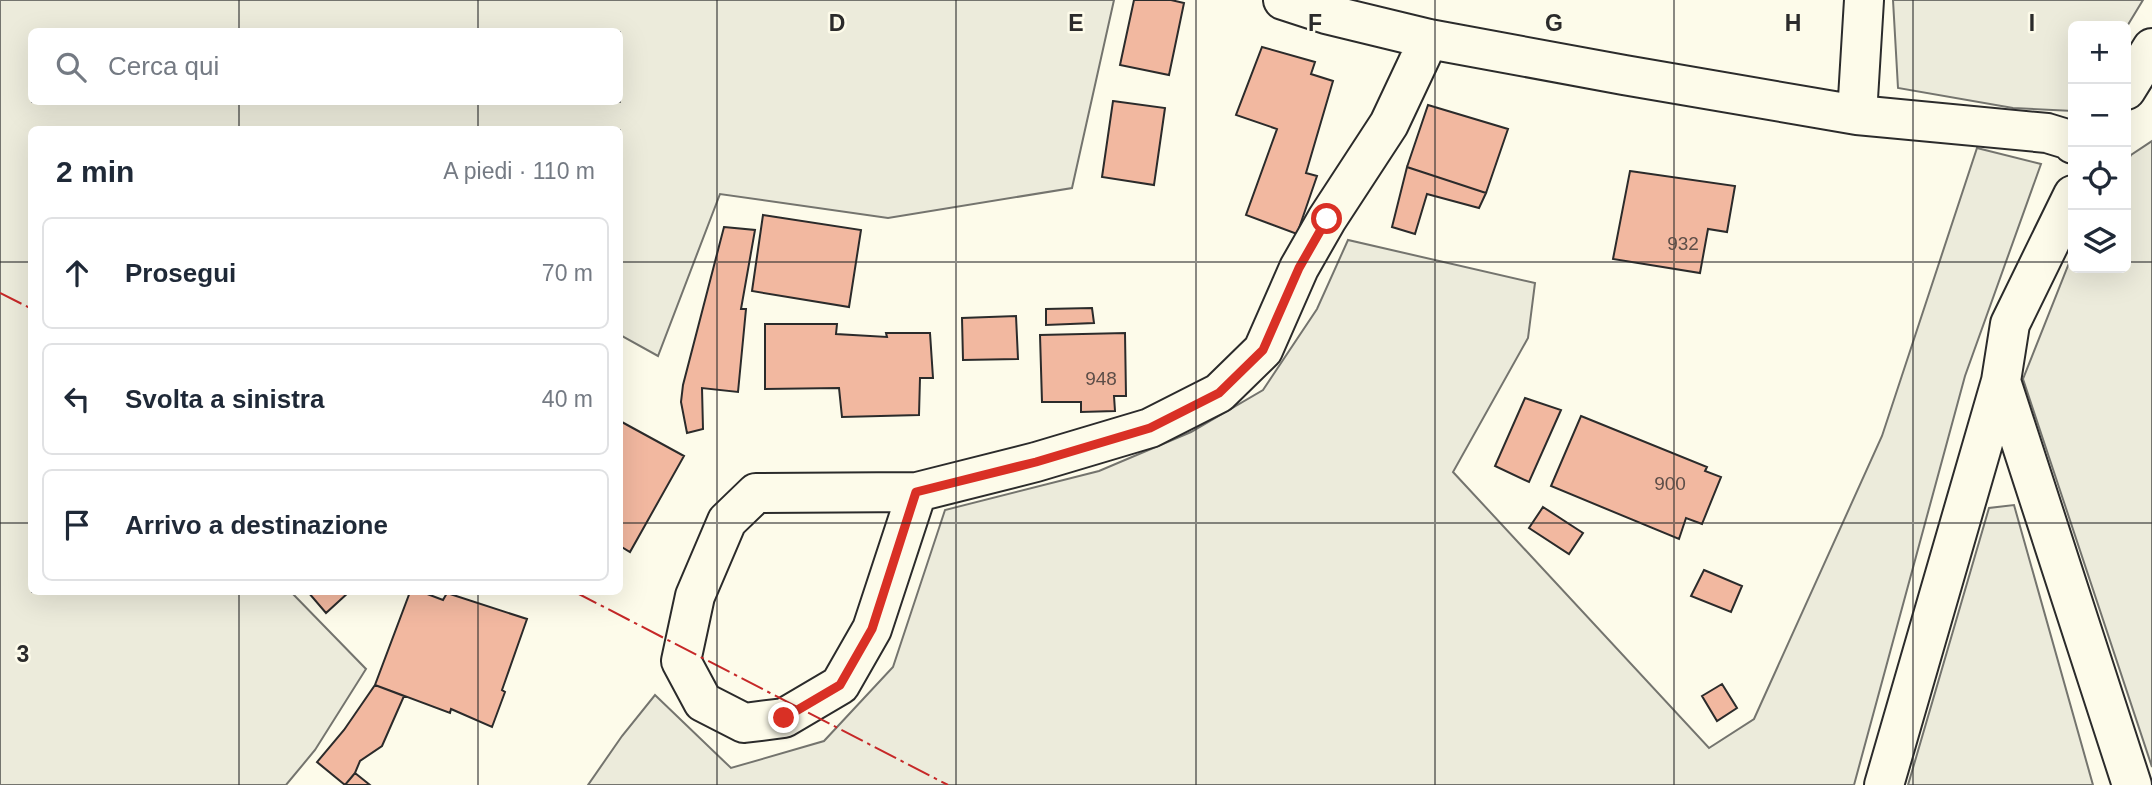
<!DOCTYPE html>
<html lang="it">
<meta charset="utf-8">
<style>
:root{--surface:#fff;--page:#f6f6f7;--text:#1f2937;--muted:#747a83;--line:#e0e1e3}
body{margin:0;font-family:Helvetica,sans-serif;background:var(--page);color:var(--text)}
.controls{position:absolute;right:21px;top:21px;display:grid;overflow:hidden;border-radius:10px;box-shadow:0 7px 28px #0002}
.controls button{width:63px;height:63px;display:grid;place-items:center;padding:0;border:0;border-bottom:2px solid var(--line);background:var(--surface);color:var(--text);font:35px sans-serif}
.stop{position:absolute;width:21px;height:21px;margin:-16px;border:5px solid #d93025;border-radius:50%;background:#fff}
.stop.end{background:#d93025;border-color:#fff;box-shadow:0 2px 7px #0008}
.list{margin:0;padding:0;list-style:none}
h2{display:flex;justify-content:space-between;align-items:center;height:91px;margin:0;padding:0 28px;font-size:30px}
h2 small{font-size:23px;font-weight:400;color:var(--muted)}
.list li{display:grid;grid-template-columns:46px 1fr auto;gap:21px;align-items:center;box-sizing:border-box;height:112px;margin:0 14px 14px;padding:0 14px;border:2px solid var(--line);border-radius:10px}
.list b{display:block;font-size:26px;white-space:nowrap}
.list em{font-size:23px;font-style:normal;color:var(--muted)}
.icon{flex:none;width:38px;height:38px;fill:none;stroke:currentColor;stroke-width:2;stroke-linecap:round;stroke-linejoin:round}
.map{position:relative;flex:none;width:2152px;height:785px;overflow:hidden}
.search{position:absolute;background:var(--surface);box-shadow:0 7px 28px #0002;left:28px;top:28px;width:595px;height:77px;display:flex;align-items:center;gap:18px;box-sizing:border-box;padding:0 24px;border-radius:10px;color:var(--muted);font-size:26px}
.panel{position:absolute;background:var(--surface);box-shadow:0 7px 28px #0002;left:28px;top:126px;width:595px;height:469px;border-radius:10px}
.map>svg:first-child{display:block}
.green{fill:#ecebdb;stroke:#74746e;stroke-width:2;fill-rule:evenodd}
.building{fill:#f2b8a0;stroke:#2b2b2b;stroke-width:2}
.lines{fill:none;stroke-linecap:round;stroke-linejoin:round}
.minor-casing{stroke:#2b2b2b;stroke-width:42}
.minor{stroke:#fdfbea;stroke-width:38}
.power{stroke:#c62828;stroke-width:2;stroke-dasharray:24 5 3.5 5;stroke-linecap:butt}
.route{stroke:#d93025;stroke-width:9}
.grid{fill:none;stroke:#2b2b2b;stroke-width:2;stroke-opacity:0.55}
.labels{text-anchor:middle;stroke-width:5;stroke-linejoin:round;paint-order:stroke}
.number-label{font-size:19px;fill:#5d4e48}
.grid-label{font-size:23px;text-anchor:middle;font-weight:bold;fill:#2b2b2b;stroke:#fdfbea;stroke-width:5;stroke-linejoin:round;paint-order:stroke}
</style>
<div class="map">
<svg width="2152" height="785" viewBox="0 0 2152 785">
<rect width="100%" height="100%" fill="#fdfbea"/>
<path class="green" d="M0,0H1114L1072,188L888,218L720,194L658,356L620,335V130H32V592H291L366,669L315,750L286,785H0ZM32,32H620V102H32Z
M1893,0H2143L2126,28L2073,26V111L2013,108L1898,88Z
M2152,141V767L2023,379L2073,253V268H2126V164L2131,155Z
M1977,148L2041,164L1965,376L1854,785H588L622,736L655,695L731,768L824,741L893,667L945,510L1099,471L1191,432L1263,390L1317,309L1348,240L1535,283L1528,338L1453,472L1709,748L1754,719L1882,436Z
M2014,505L2093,785H1908L1989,508Z"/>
<path class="building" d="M1134,0H1171L1184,3L1169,75L1120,65Z
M1262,47L1315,62L1311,74L1333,81L1306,173L1317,176L1297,234L1246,215L1277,129L1236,115Z
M1113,101L1165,108L1154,185L1102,177Z
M1428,105L1508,129L1486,193L1407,167Z
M1407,167L1486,193L1479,208L1427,194L1415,234L1392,227Z
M1630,171L1735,186L1727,232L1708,229L1700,273L1613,259Z
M763,215L861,230L849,307L752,291Z
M724,227L755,230L741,309H746L738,392L702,388L703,429L687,433L681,402L683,385Z
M1092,308L1094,323L1046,325V309Z
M1016,316L1018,359L963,360L962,318Z
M765,324H837L836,334L887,337L886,333H930L933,378H920L919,415L842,417L839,388L765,389Z
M1125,333L1126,396H1114L1115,411L1081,412V402H1042L1040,335Z
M1525,398L1561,410L1529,482L1495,466Z
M1581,416L1707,467L1705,471L1721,477L1702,524L1686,518L1679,539L1551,486Z
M620,421L684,456L630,552L620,546Z
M1543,507L1583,533L1569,554L1529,528Z
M1704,570L1742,586L1731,612L1691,596Z
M308,592H349L326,613Z
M410,592H422L443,600L447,593L527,619L502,690L505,692L492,727L451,709L450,713L375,685Z
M1722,684L1737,708L1717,721L1702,696Z
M375,685L404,696L382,746L360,761L355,773L345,785L317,762L344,730Z
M355,773L370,785H345Z"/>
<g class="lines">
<g class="minor-casing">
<path id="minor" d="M1283,0L1326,14L1429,39L1624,75L1857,115L2047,133L2070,140L2073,144
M2126,90L2152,48
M1857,115L1864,0
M2073,195L2010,324L2001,381L2132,785
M917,492L872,629L840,685L784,718L744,723L703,702L681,661L695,596L727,521L756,493L917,492L1036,462L1150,428L1219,393L1263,350L1299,268L1327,219L1389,124L1429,39
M1884,785L2001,381"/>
</g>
<use href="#minor" class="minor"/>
<path class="power" d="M0,293L32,309
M575,592L948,785"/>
</g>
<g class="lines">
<path class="route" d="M784,718L840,685L872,629L916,492L1036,462L1150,428L1219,393L1263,350L1299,268L1327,219"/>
</g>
<path class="grid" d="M239,0V32M478,0V32M717,0V785M956,0V785M1196,0V785M1435,0V785M1674,0V785M1913,0V785M239,102V130M478,102V130M0,262H32M620,262H2073M2126,262H2152M0,523H32M620,523H2152M239,592V785M478,592V785"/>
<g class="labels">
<g class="number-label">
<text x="1683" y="250">932</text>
<text x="1101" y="385">948</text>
<text x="1670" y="490">900</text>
</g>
</g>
<g class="grid-label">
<text x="837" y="31">D</text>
<text x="1076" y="31">E</text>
<text x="1315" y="31">F</text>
<text x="1554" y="31">G</text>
<text x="1793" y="31">H</text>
<text x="2032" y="31">I</text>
<text x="23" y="662">3</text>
</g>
</svg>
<div class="controls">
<button>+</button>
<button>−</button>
<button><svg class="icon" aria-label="locate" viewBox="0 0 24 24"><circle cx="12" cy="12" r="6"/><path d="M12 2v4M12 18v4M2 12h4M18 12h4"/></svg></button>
<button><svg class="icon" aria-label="layers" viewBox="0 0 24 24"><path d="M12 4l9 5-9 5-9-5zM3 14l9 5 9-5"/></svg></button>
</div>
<div class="stop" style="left:1327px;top:219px"></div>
<div class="stop end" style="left:784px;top:718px"></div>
<div class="search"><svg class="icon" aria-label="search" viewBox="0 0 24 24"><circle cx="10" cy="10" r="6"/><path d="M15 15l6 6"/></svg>Cerca qui</div>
<section class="panel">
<h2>2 min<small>A piedi · 110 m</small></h2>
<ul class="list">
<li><svg class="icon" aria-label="ahead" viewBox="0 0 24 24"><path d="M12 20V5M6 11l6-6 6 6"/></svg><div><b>Prosegui</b></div><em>70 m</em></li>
<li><svg class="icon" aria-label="left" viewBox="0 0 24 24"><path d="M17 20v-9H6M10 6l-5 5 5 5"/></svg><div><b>Svolta a sinistra</b></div><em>40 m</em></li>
<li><svg class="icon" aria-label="arrive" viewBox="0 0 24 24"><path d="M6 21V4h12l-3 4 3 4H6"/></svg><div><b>Arrivo a destinazione</b></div></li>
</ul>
</section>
</div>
